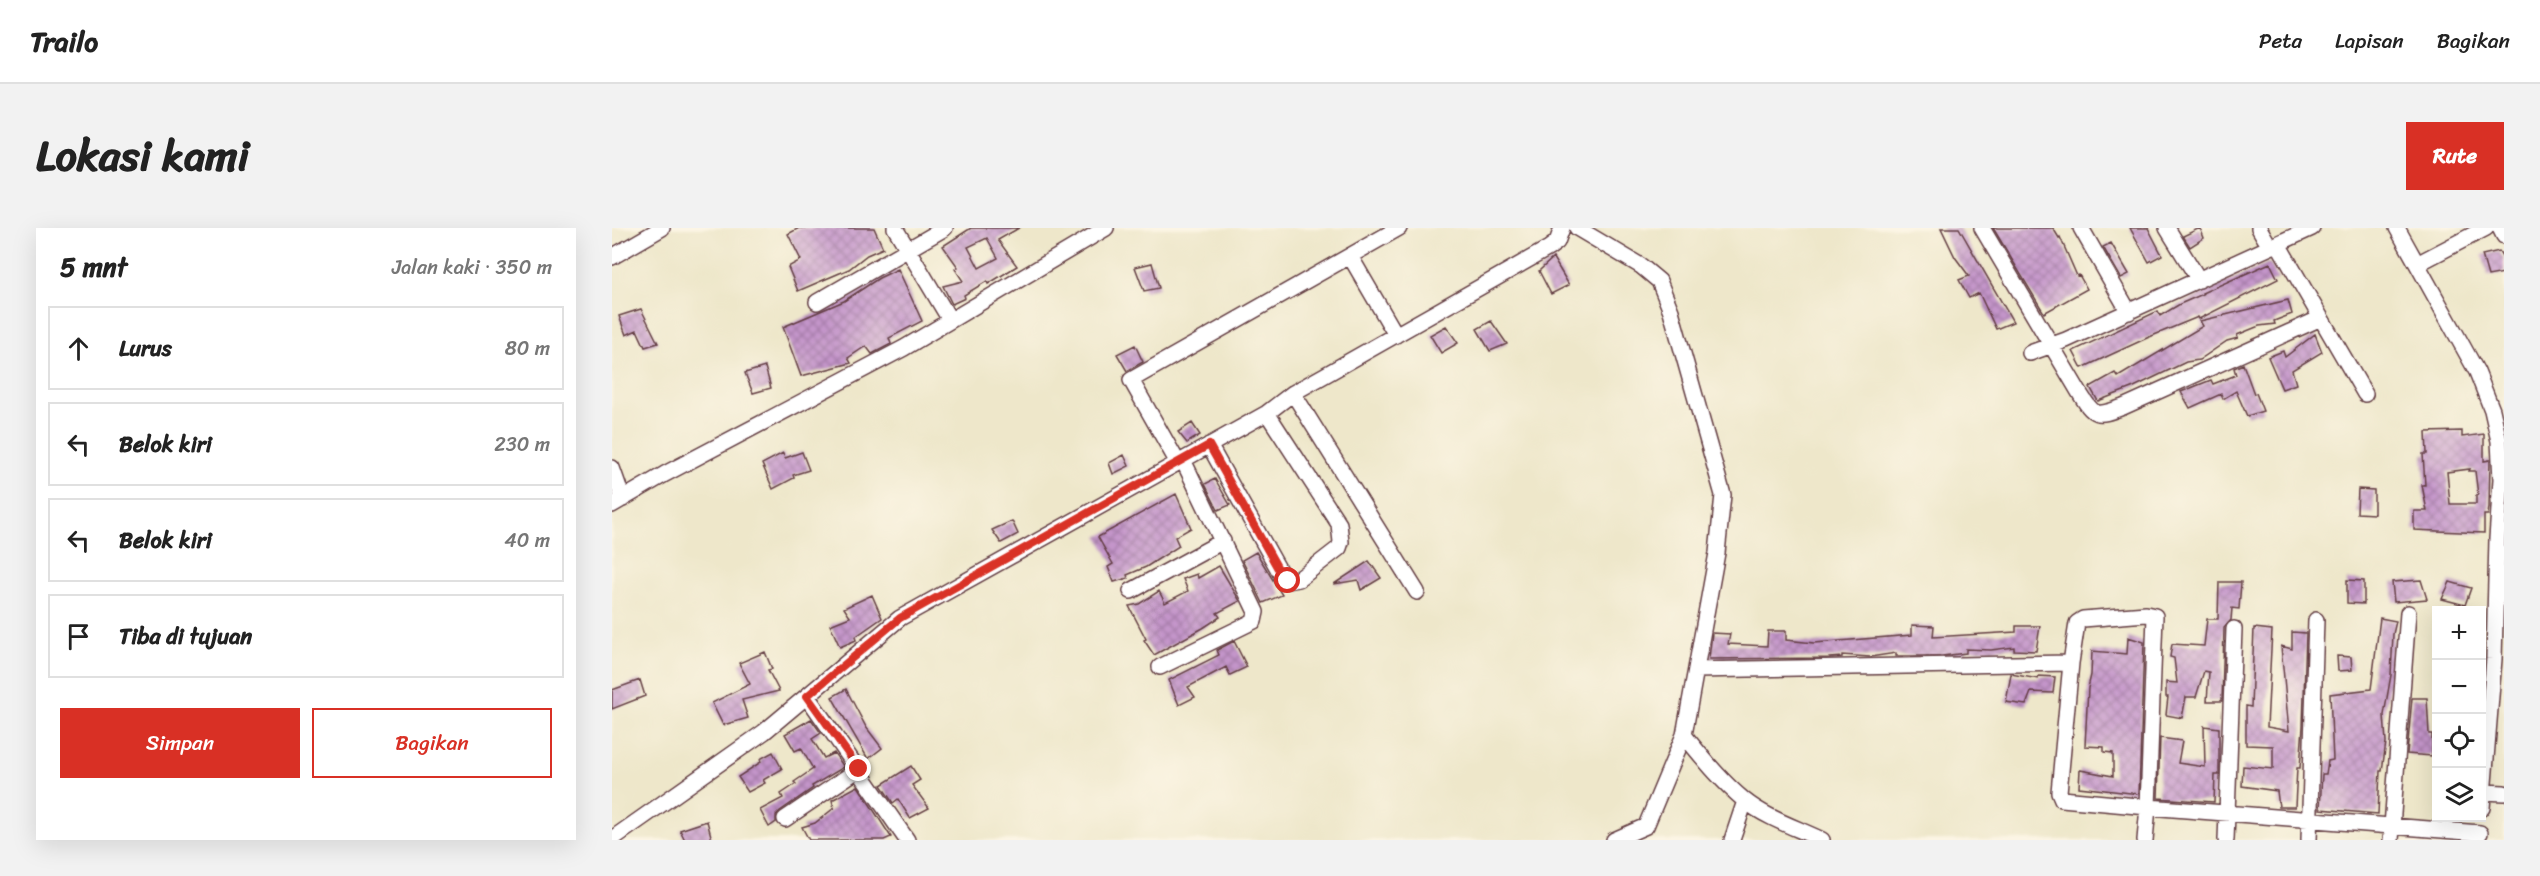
<!DOCTYPE html>
<html lang="id">
<meta charset="utf-8">
<style>
:root{--surface:#fff;--page:#f2f2f2;--text:#222;--muted:#767676;--line:#e0e0e0;--accent:#d93025}
body{margin:0;font-family:Sriracha,sans-serif;background:var(--page);color:var(--text)}
.controls{position:absolute;right:18px;bottom:18px;display:grid;overflow:hidden;border-radius:0px;box-shadow:0 6px 24px #0002}
.controls button{width:54px;height:54px;display:grid;place-items:center;padding:0;border:0;border-bottom:2px solid var(--line);background:var(--surface);color:var(--text);font:30px sans-serif}
.stop{position:absolute;width:18px;height:18px;margin:-14px;border:4px solid #d93025;border-radius:50%;background:#fff}
.stop.end{background:#d93025;border-color:#fff;box-shadow:0 2px 6px #0008}
.list{margin:0;padding:0;list-style:none}
h2{display:flex;justify-content:space-between;align-items:center;height:78px;margin:0;padding:0 24px;font-size:26px}
h2 small{font-size:20px;font-weight:400;color:var(--muted)}
.list li{display:grid;grid-template-columns:39px 1fr auto;gap:18px;align-items:center;box-sizing:border-box;height:84px;margin:0 12px 12px;padding:0 12px;border:2px solid var(--line);border-radius:0px}
.list b{display:block;font-size:22px;white-space:nowrap}
.list em{font-size:20px;font-style:normal;color:var(--muted)}
.actions{display:flex;gap:12px;padding:18px 24px}
.actions a{flex:1;padding:14px 0;border:2px solid var(--accent);border-radius:0px;text-align:center;font-size:21px;color:var(--accent)}
.actions .main{background:var(--accent);color:#fff}
.icon{flex:none;width:33px;height:33px;fill:none;stroke:currentColor;stroke-width:2;stroke-linecap:round;stroke-linejoin:round}
.map{position:relative;flex:none;width:1892px;height:612px;overflow:hidden;border-radius:0px}
header{display:flex;align-items:center;gap:36px;box-sizing:border-box;height:84px;padding:0 30px;background:var(--surface);border-bottom:2px solid var(--line)}
header strong{font-size:28px}
nav{display:flex;gap:33px;margin-inline-start:auto;font-size:21px}
.intro{display:flex;align-items:center;justify-content:space-between;box-sizing:border-box;height:144px;padding:0 36px}
h1{margin:0;font-size:42px}
.button{padding:15px 27px;border-radius:0px;background:var(--accent);color:#fff;font-size:21px;font-weight:700}
main{display:flex;gap:36px;padding:0 36px}
aside{flex:1;background:var(--surface);border-radius:0px;box-shadow:0 6px 24px #0002}
.map>svg:first-child{display:block}
.building{fill:url(#building-cross-hatch);fill-rule:evenodd}
.lines{fill:none;stroke-linecap:round;stroke-linejoin:round}
.minor-casing{stroke:#633d43;stroke-width:18}
.minor{stroke:#fff;stroke-width:15}
.route{stroke:#d93025;stroke-width:8}
</style>
<header>
<strong>Trailo</strong>
<nav><a>Peta</a><a>Lapisan</a><a>Bagikan</a></nav>
</header>
<div class="intro"><h1>Lokasi kami</h1><a class="button">Rute</a></div>
<main>
<aside>
<h2>5 mnt<small>Jalan kaki · 350 m</small></h2>
<ul class="list">
<li><svg class="icon" aria-label="ahead" viewBox="0 0 24 24"><path d="M12 20V5M6 11l6-6 6 6"/></svg><div><b>Lurus</b></div><em>80 m</em></li>
<li><svg class="icon" aria-label="left" viewBox="0 0 24 24"><path d="M17 20v-9H6M10 6l-5 5 5 5"/></svg><div><b>Belok kiri</b></div><em>230 m</em></li>
<li><svg class="icon" aria-label="left" viewBox="0 0 24 24"><path d="M17 20v-9H6M10 6l-5 5 5 5"/></svg><div><b>Belok kiri</b></div><em>40 m</em></li>
<li><svg class="icon" aria-label="arrive" viewBox="0 0 24 24"><path d="M6 21V4h12l-3 4 3 4H6"/></svg><div><b>Tiba di tujuan</b></div></li>
</ul>
<div class="actions"><a class="main">Simpan</a><a>Bagikan</a></div>
</aside>
<div class="map">
<svg width="1892" height="612" viewBox="0 0 1892 612">
<defs>
<pattern id="building-cross-hatch" width="8" height="8" patternUnits="userSpaceOnUse" patternTransform="scale(1.5)"><rect width="8" height="8" fill="#c495ca"/><path d="M0 0l8 8M0 8l8-8" fill="none" stroke="#a179a4"/></pattern>
</defs>
<rect width="100%" height="100%" fill="#fcf5e5"/>
<filter id="ink" filterUnits="userSpaceOnUse"><feTurbulence type="fractalNoise" baseFrequency=".0167" numOctaves="2"/><feDisplacementMap in="SourceGraphic" scale="12" xChannelSelector="R" yChannelSelector="G"/><feConvolveMatrix kernelMatrix="1 2 1 2 8 2 1 2 1" color-interpolation-filters="sRGB"/></filter>
<filter id="wash" filterUnits="userSpaceOnUse"><feTurbulence type="fractalNoise" baseFrequency=".008" numOctaves="4" result="noise"/><feDisplacementMap in="SourceGraphic" scale="24" xChannelSelector="R" yChannelSelector="G"/><feGaussianBlur stdDeviation="1.35" result="paint"/><feColorMatrix in="noise" values="0 0 0 0 0 0 0 0 0 0 0 0 0 0 0 0 0 1.4 0 .05"/><feComposite in="paint" operator="in"/></filter>
<g filter="url(#wash)">
<rect width="100%" height="100%" fill="#eee7ca"/>
<g id="blocks">
<path class="building" d="M187,0H262L271,20L255,27L237,41L186,63L176,39L189,32L176,6Z
M359,0H407L386,12L405,38L376,56L375,53L352,67L353,70L340,76L331,58L351,53L343,41L346,39L331,18ZM375,10L386,30L367,40L356,19Z
M1329,0H1347L1401,94L1384,101L1367,65L1357,70L1347,52L1357,48L1343,29Z
M1381,0H1441L1447,10L1448,9L1465,48L1467,47L1475,61L1432,85Z
M1518,0H1536L1550,27L1537,34Z
M1588,0L1592,10L1578,19L1571,8Z
M1499,15L1517,46L1509,50L1491,19Z
M1887,23L1892,31V45L1876,48L1870,27Z
M941,30L957,57L939,66L927,43Z
M540,35L547,60L532,63L523,39Z
M1658,35L1666,51L1587,91L1586,89L1535,110L1470,140L1461,123L1546,83L1548,88L1568,76L1591,66L1590,65Z
M286,41L310,93L277,110L279,116L260,126L254,118L236,130L239,135L189,148L171,99L232,73L267,50Z
M1676,72L1680,86L1662,93L1663,96L1647,98L1625,107L1626,110L1615,113L1587,132L1574,134L1522,159L1486,173L1478,159L1503,145L1506,149L1591,98L1588,93Z
M29,81L46,115L33,119L25,102L14,107L7,88Z
M879,93L895,116L878,123L865,101Z
M834,98L846,115L829,125L818,107Z
M1703,106L1710,124L1680,142L1684,156L1670,161L1656,129L1671,123L1673,129Z
M523,117L531,134L515,143L505,126Z
M1631,136L1642,166L1644,165L1651,183L1635,188L1624,163L1611,171L1609,166L1578,180L1569,164L1599,152L1601,156L1624,147L1622,140Z
M153,139L159,160L141,165L133,145Z
M580,195L588,207L575,215L566,204Z
M1850,203V209L1872,206V233L1878,232L1877,279L1876,287H1872V305L1802,302V283H1815L1810,257H1813L1811,226H1815L1814,204ZM1858,241L1857,243H1863L1866,267H1864V276H1838L1835,244Z
M190,224L197,242L181,247L182,250L161,261L150,236L171,225L173,230Z
M512,227L517,238L501,246L497,235Z
M603,251L618,277L606,282L593,256Z
M1746,261L1762,262V286L1745,285Z
M564,266L579,300L563,309L567,318L534,339L515,347L516,350L502,354L496,339L501,336L486,309Z
M400,293L406,306L389,315L380,302Z
M644,324L670,367L651,375L630,332Z
M757,333L769,350L749,362L746,352L722,356Z
M607,338L628,373L605,385L608,389L591,400L542,427L532,412L534,411L517,378L527,376L547,363L553,375L576,363L571,351L585,346L586,350Z
M1735,352L1752,353V376L1735,375Z
M1809,352L1815,371L1782,374L1780,354Z
M1607,354H1629L1627,381L1620,380L1619,392L1612,400L1610,473H1595L1597,444L1592,443L1584,469H1574L1570,490L1554,487L1556,469H1554V454L1565,455L1562,430L1558,429L1560,416L1592,418L1595,391H1606Z
M1838,354L1859,360L1853,377L1830,371Z
M260,367L270,390L243,409L244,412L228,419L218,397L238,389L232,380Z
M1768,390L1784,393L1781,406L1779,447L1772,487L1774,514L1770,543H1768L1766,586L1708,581L1710,546H1714L1716,533L1721,532L1718,466L1759,461Z
M1300,397L1322,398L1321,409L1404,404V398H1428L1424,423L1402,422V419L1379,422L1354,421V425L1330,428H1284V425L1258,429L1230,427V429L1217,430L1097,431L1100,405L1118,406L1116,416L1155,418L1156,403H1174V412L1202,415L1300,407Z
M1642,400L1660,402L1655,499L1677,503L1669,418L1680,421V404L1694,405L1691,498L1688,540H1685L1683,579H1667L1665,563L1630,558L1631,538L1661,541V518L1634,517V478L1639,479Z
M1516,409L1532,414L1527,566L1467,559L1468,542L1501,548V525L1492,524V519L1473,518L1476,460L1479,447L1480,423L1515,426Z
M622,413L635,439L618,447L614,439L576,459L583,469L567,477L557,452L607,427L605,422Z
M153,424L160,441L156,442L167,463L130,472L136,490L111,497L100,475L138,456L127,435Z
M1725,428L1739,429L1740,442L1726,443Z
M1399,446L1426,451L1427,448L1443,449L1441,465L1419,464L1414,477L1394,474Z
M28,452L33,468L0,481V462Z
M234,461L254,499L270,520L256,531L220,469Z
M1800,470H1815L1817,506H1820V528L1795,526Z
M199,491L209,505L200,511L212,530L222,525L232,539L200,558L201,560L168,583L164,587V594L157,599L148,582L171,570L169,566L184,556L182,554L201,541L189,520L183,523L173,506Z
M1592,498L1607,500V547H1603L1602,574L1546,570L1548,510L1570,513L1566,535L1593,539Z
M161,524L170,541L151,552L153,555L136,564L126,549L149,534L148,531Z
M299,538L308,552L300,557L317,580L298,590L286,571L281,575L269,557Z
M246,558L279,609L272,612H197L190,599L203,595L222,580L220,572Z
M95,593L100,612H73L68,602Z"/>
</g>
</g>
<g filter="url(#ink)">
<use href="#blocks" fill-opacity="0" stroke="#633d43" stroke-width="1.5"/>
<g class="lines">
<g class="minor-casing">
<path id="minor" d="M283,0L338,92
M965,0L1029,38L1047,53L1059,83L1111,267L1105,325L1072,507C1091,530 1109,553 1132,572C1154,590 1185,600 1210,612
M1370,0L1467,164C1482,189 1484,189 1511,179L1709,90
M1469,0L1517,84
M1555,0L1587,52
M1647,0L1658,19
M1785,0L1865,144L1880,182L1887,213L1889,251L1885,311L1882,431L1870,580
M1888,0L1892,8
M1666,16L1753,166
M738,28L784,107
M0,29L50,0
M1805,36L1874,0
M205,74L333,0
M1418,125L1454,112L1700,0
M681,165L805,364
M597,217L669,346L676,353L687,351L727,320L729,314L727,296L655,185
M566,235L519,152L787,0
M0,240L11,271
M0,277L53,246L292,120L494,0
M519,363L611,313
M1459,435L1465,395L1471,391L1534,386L1543,388L1536,579L1868,605
M548,439L642,393L644,384L571,232
M1084,442L1459,435L1447,564L1450,571L1536,579L1533,612
M195,468L295,612
M1871,564L1892,565
M173,591L247,541
M0,611L152,504L288,390L655,185L681,165L713,147L937,20L945,14L950,0
M1002,612L1034,598L1072,507
M1120,612L1133,573
M1614,612L1622,401
M1697,612L1704,392
M1779,612L1796,385"/>
</g>
<use href="#minor" class="minor"/>
</g>
</g>
<g class="lines" filter="url(#ink)">
<path class="route" d="M247,541L195,468L288,390L597,217L669,346L676,353"/>
</g>
</svg>
<div class="controls">
<button>+</button>
<button>−</button>
<button><svg class="icon" aria-label="locate" viewBox="0 0 24 24"><circle cx="12" cy="12" r="6"/><path d="M12 2v4M12 18v4M2 12h4M18 12h4"/></svg></button>
<button><svg class="icon" aria-label="layers" viewBox="0 0 24 24"><path d="M12 4l9 5-9 5-9-5zM3 14l9 5 9-5"/></svg></button>
</div>
<div class="stop" style="left:676px;top:353px"></div>
<div class="stop end" style="left:247px;top:541px"></div>
</div>
</main>
